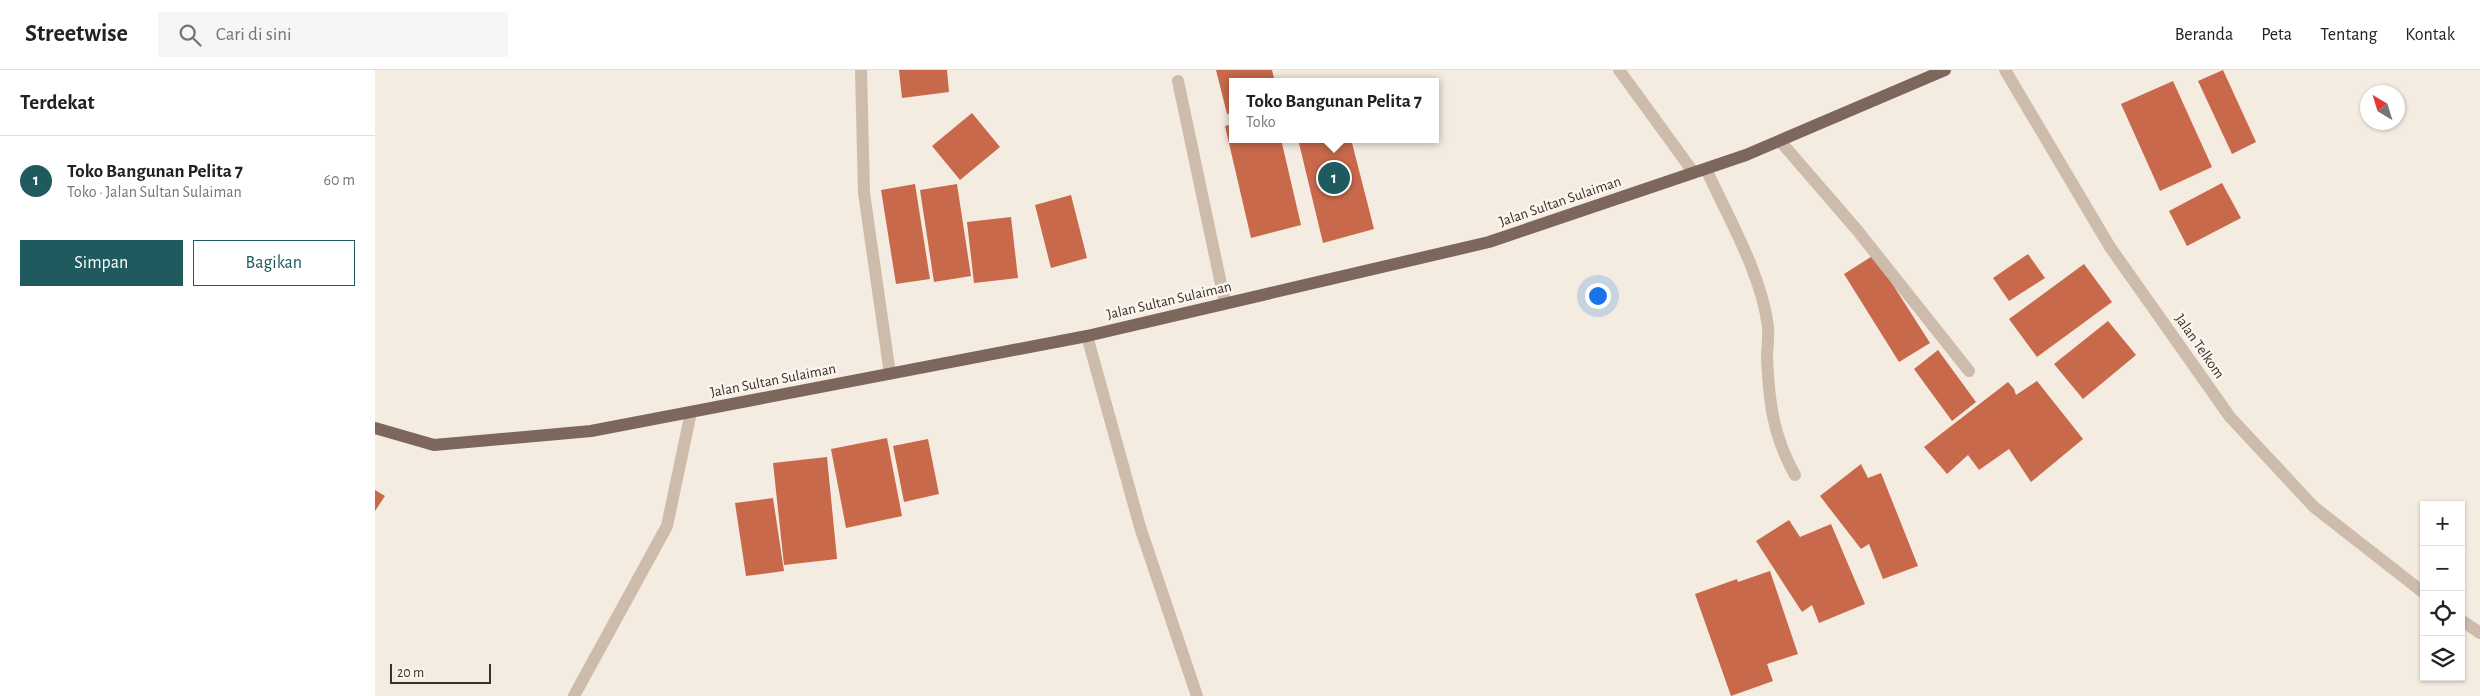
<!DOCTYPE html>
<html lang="id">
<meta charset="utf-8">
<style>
:root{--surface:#fff;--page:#f6f6f6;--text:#222;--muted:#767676;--line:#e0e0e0;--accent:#1f5a5e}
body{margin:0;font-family:"Alegreya Sans",sans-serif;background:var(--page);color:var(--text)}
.controls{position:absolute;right:15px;bottom:15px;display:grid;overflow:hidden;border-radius:0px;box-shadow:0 1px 4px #0004}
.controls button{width:45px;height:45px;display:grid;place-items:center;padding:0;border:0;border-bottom:1px solid var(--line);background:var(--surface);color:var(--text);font:25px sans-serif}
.compass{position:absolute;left:1985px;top:15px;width:45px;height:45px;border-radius:50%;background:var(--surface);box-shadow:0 1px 4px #0004;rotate:322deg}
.scale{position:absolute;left:15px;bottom:12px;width:101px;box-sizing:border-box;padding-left:5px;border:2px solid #3b302b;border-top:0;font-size:14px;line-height:18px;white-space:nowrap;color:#3b302b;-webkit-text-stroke:4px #fbf5ee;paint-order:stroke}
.you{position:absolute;left:1222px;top:225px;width:18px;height:18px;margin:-12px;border:4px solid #fff;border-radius:50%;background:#1a73e8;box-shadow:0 0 0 8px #1a73e833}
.badge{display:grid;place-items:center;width:32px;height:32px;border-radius:50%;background:var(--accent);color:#fff;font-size:16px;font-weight:700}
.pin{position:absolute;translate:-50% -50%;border:2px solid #fff;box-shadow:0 1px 5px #0006}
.popup{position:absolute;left:854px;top:8px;width:210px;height:65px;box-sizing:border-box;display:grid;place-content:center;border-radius:0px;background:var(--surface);filter:drop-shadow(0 1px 4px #0005);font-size:16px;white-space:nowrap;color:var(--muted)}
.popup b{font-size:19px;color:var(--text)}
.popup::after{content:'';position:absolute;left:50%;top:100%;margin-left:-10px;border:10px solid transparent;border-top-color:var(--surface)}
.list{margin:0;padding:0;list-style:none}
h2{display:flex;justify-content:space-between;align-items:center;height:65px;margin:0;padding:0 20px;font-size:21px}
h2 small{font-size:16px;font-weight:400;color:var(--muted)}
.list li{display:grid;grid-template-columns:32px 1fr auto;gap:15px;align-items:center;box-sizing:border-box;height:90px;padding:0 20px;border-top:1px solid var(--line)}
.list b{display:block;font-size:19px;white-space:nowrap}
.list p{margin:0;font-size:16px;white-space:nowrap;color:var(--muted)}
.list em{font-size:16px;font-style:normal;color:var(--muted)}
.actions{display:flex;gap:10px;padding:15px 20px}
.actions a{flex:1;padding:11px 0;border:1px solid var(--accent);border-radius:0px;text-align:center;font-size:18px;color:var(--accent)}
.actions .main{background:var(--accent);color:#fff}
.icon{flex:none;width:28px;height:28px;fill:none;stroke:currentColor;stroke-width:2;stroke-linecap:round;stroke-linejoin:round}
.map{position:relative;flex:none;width:2105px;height:626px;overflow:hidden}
header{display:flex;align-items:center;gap:30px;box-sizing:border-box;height:70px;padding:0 25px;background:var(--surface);border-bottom:1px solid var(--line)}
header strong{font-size:24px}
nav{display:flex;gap:28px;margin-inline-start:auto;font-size:18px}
.search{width:350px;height:45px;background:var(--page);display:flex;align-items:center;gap:12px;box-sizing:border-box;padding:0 18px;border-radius:0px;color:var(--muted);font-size:19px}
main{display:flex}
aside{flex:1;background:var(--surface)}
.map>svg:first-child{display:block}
.building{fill:#c8694b}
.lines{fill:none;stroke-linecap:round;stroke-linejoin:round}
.minor{stroke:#cdbbac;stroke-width:12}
.major{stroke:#7d675c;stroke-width:12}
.labels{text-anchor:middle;stroke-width:5;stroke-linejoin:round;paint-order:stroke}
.street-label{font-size:15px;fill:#3b302b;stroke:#fbf5ee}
</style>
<header>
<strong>Streetwise</strong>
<div class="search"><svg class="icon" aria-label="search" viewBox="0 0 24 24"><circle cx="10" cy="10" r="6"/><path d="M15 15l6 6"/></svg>Cari di sini</div>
<nav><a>Beranda</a><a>Peta</a><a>Tentang</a><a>Kontak</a></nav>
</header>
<main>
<aside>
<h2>Terdekat<small></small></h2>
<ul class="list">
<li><span class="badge">1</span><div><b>Toko Bangunan Pelita 7</b><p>Toko · Jalan Sultan Sulaiman</p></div><em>60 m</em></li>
</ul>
<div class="actions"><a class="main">Simpan</a><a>Bagikan</a></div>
</aside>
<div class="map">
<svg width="2105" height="626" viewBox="0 0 2105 626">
<rect width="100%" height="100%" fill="#f4ebe1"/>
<path class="building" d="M524,0H572L574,22L527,28Z
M841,0H897L900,12H858V43L852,44Z
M1848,0L1881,72L1857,84L1823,11Z
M1798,11L1837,97L1785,121L1746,34Z
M597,43L625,77L585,110L557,76Z
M858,54V69H906L926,155L876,168L850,56Z
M923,69H976L999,159L948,173Z
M1847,113L1866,148L1812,176L1794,141Z
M540,114L555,209L521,214L506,120Z
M582,114L596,206L559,212L545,120Z
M696,125L712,188L676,198L660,135Z
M636,147L643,208L599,213L592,152Z
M1653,184L1670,208L1634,231L1618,208Z
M1499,185L1555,273L1524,292L1469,204Z
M1709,194L1737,232L1662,287L1634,249Z
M1733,251L1761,285L1708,329L1679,294Z
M1563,280L1601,332L1577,351L1539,299Z
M1662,311L1708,369L1656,412L1634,379L1604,400L1593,385L1572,404L1549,377L1633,312L1639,319L1641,325Z
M512,368L527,446L471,458L456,379Z
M553,369L564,424L529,432L518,376Z
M452,387L462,489L409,495L398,393Z
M1486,394L1493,408L1506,403L1543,496L1508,509L1494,474L1486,479L1445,426Z
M0,420L10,426L0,441Z
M398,428L409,501L371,506L360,433Z
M1414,450L1425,467L1456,454L1490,534L1444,553L1437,535L1427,542L1381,471Z
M1395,501L1423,584L1392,594L1398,611L1356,626L1320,524L1362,509L1363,512Z"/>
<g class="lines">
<path class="minor" d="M486,0L489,123L515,304
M1244,0L1319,103
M1630,0L1735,177L1855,347L1939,437L2049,523
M803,11L850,233
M1405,71L1482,160L1594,301
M1331,99C1353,147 1387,205 1393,257C1394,267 1392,278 1392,288C1394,332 1398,366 1420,405
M712,266L765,457L822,626
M2086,550L2105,563
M199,626L292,456L316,342"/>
<path class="major" d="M0,358L59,375L216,361L712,266L1114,172L1371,85L1570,0"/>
</g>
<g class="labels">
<g class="street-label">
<text transform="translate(1185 131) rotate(-19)" y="5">Jalan Sultan Sulaiman</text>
<text transform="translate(794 230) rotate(-13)" y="5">Jalan Sultan Sulaiman</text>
<text transform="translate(1825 276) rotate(55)" y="5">Jalan Telkom</text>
<text transform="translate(398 310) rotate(-11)" y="5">Jalan Sultan Sulaiman</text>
</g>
</g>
</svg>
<div class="controls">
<button>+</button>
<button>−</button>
<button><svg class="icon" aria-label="locate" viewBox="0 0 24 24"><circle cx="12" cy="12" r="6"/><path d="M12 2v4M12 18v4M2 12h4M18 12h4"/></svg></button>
<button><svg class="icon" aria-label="layers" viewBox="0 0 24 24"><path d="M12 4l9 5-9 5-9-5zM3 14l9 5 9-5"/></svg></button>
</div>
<svg class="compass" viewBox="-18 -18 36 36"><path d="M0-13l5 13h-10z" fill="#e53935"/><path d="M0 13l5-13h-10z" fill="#767676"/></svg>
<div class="scale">20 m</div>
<div class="you"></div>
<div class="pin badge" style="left:959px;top:108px">1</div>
<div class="popup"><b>Toko Bangunan Pelita 7</b>Toko</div>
</div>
</main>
